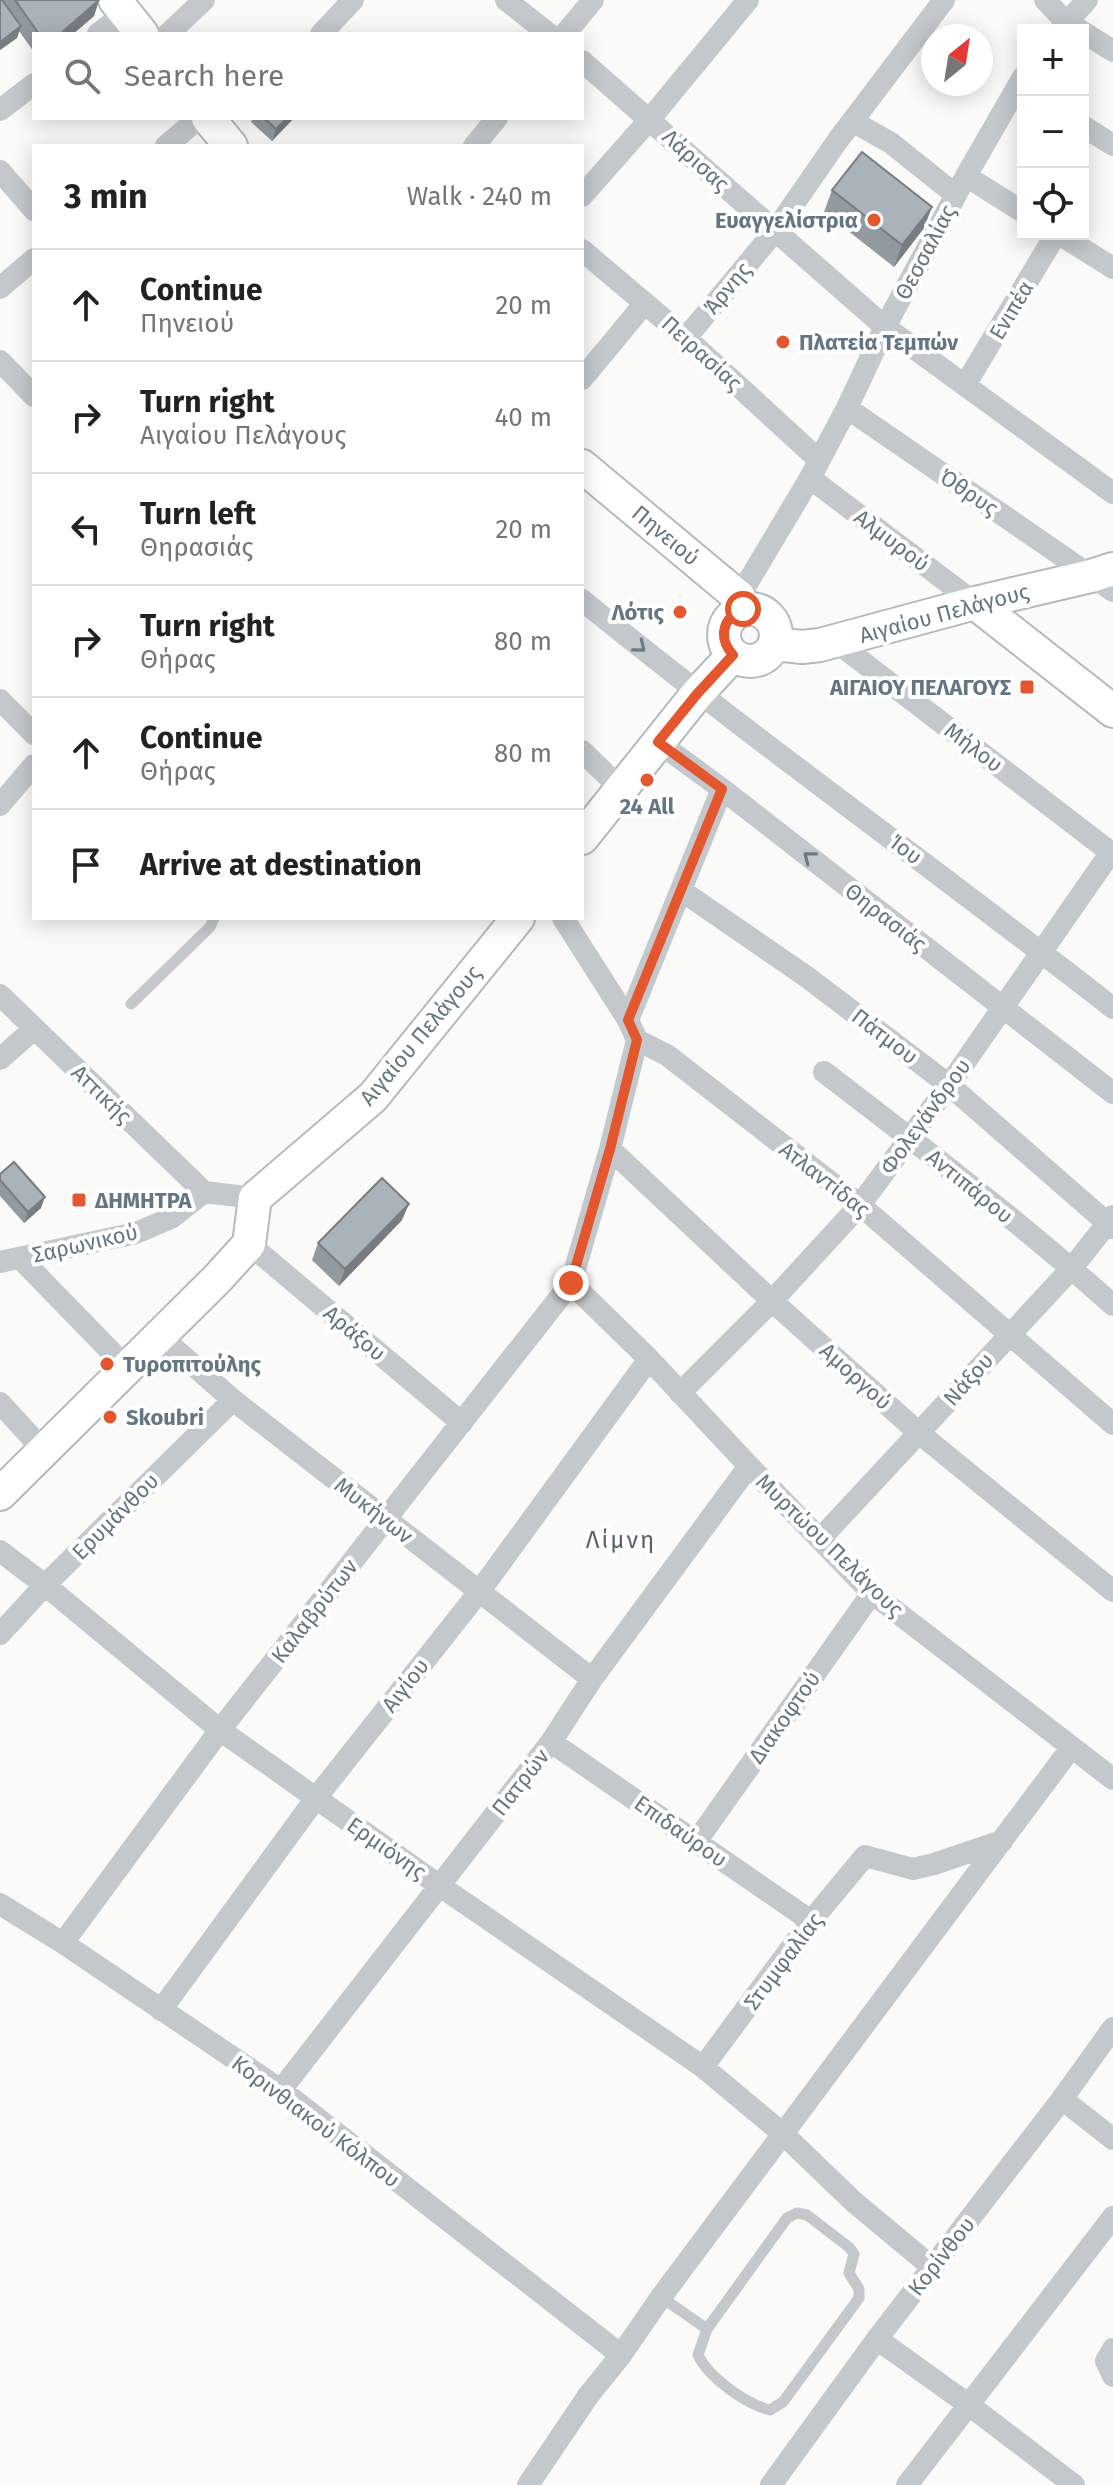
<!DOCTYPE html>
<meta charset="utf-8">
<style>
:root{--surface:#fff;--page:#f6f6f6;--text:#222;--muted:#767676;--line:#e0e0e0}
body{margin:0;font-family:"Fira Sans",sans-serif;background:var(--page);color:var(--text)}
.controls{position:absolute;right:24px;top:24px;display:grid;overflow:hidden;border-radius:0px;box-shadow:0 4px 20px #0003}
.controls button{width:72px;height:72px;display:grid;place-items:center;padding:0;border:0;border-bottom:2px solid var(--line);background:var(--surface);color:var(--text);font:40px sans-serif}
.compass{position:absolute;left:921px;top:24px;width:72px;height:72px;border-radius:50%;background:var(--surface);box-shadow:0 4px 20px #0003;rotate:30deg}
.stop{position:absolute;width:24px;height:24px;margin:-18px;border:6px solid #e4572e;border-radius:50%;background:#fff}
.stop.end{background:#e4572e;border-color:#fff;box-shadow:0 2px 8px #0008}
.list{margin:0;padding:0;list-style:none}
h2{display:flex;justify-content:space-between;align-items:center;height:104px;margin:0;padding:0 32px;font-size:34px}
h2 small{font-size:26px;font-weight:400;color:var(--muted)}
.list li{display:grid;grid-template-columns:52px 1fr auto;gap:24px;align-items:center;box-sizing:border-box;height:112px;padding:0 32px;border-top:2px solid var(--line)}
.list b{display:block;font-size:30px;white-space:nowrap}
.list p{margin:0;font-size:26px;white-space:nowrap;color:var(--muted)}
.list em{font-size:26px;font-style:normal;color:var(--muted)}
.icon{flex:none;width:44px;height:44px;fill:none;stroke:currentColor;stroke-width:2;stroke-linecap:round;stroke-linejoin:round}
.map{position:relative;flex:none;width:1113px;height:2485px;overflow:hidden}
.search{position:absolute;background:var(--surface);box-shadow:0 4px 20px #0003;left:32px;top:32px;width:552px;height:88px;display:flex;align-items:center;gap:20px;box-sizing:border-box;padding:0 28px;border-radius:0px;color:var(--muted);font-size:30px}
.panel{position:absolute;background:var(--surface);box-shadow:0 4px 20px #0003;left:32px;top:144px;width:552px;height:776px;border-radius:0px}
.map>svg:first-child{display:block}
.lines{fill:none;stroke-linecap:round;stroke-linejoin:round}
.secondary-casing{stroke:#b3babf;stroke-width:36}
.lane{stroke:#c3c8cc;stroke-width:11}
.street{stroke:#c3c8cc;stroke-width:22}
.secondary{stroke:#fff;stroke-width:32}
.wall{fill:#929a9f}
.shaded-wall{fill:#777d82}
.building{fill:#aab3b9;stroke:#777d82;stroke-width:2}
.oneway{stroke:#6a7a87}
.route{stroke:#e4572e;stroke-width:10}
.poi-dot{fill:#e4572e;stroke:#fff;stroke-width:3}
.labels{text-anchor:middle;stroke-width:8;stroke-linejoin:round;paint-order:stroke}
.street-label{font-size:22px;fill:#657683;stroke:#fff}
.poi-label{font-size:22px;font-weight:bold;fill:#657683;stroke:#fff;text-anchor:start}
.neighbourhood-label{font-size:24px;letter-spacing:2px;fill:#57646e;stroke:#fff}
</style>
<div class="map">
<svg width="1113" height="2485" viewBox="0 0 1113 2485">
<rect width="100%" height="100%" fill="#fafaf8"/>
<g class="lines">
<g class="secondary-casing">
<path id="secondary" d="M115,0L142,34
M208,118L231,146
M582,466L739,597L743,609
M975,603L1113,711
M724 635a26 26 0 1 1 52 0a26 26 0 1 1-52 0Z
M775,644L802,647L820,645L975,603L1091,576L1113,569
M582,838L697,694L733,655
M0,1494L217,1279L249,1244L255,1198L373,1097L518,918"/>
</g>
<path class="lane" d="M131,1004L210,927L214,918
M797,2213L807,2215L850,2248L854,2254L849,2273L859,2289V2298L783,2402L770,2410C746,2404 709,2378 698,2355L707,2329L787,2218Z
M661,2297L707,2329"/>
<path class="street" d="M506,0L549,34
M1045,0L1066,22L1080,30
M1060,30L1087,0
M1083,32L1113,51
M98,34L125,13
M168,34L204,0
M321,34L353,0
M565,34L593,0
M582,61L885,327L1113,493
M0,110L34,84
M852,121L891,143L956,195
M1083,126L1113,145
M166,146L199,118
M474,146L497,118
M0,171L34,210
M966,176L1023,212
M582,196L650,119L748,0
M1059,234L1113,268
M582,250L686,338L819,460
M0,288L34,259
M686,338L775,231L838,140L944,0
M0,361L34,396
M582,379L645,303
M965,385L1056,234
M847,408L1113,591
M810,478L975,603
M739,597L810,478L847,408L885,327L966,176L1023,77
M582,600C755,741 937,870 1113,1008
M835,641L1113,854
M0,700L34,734
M658,742L722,789L1113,1093
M582,751L621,789
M0,805L34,765
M682,891L807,977L949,1085L1113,1228
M563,918L628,1020L637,1040L667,1055L860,1205L1113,1424
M0,995L204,1192
M628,1020L722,789
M0,1059L34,1029
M824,1072C922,1147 1021,1223 1113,1305
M610,1149L772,1301L919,1433L1113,1591
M249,1244L462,1423
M20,1258L127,1368
M0,1262L136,1233L171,1218L204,1192L255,1198
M571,1283L649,1359L749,1466L872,1593L1113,1779
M160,1336L233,1400L592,1679
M680,1393L772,1301L860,1205L949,1085L1111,852
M0,1403L44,1451
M820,1539L1072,1268L1113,1216
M0,1551L45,1585L220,1730L440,1886L703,2067L782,2133L854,2202L932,2267
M0,1634L45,1585L233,1400
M551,1742L811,1921
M696,1842L872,1593
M0,1904L63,1943L281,2090L621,2355
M63,1943L220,1730L571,1283L610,1149L637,1040
M161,2010L316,1798L479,1592L649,1359
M703,2067L811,1921L865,1856L913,1869L934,1864L1002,1841
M281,2090L551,1742L592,1679L749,1466
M1062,2099L1113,2139
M877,2339L969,2405L1074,2485
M1113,2349L1106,2361L1113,2376
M528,2485L588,2396L621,2355L661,2297L1071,1748
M771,2485L877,2339L1062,2099L1113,2028
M907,2485L1113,2217"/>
<use href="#secondary" class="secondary"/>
</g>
<path class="wall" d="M0,0H99L94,16L73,34H34V52L19,31L17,38L0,50Z
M253,118H294L272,141L251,122Z
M832,190L924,228L894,267L824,212Z
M0,1174L41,1208L24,1223L0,1196Z
M402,1220L339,1286L312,1260L318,1243Z"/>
<path class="shaded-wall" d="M99,0L94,16L73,34H60Z
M21,26L17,38L0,50V42Z
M287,118H294L272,141L276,129Z
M932,207L924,228L894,267L902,245Z
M45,1197L41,1208L24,1223L28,1212Z
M409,1204L402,1220L339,1286L345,1269Z"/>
<path class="building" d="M0,0H2L21,26L0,42Z
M15,0H99L60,34H39Z
M264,118H287L276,129Z
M862,152L932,207L902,245L832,190Z
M14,1162L45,1197L28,1212L0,1180V1174Z
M382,1178L409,1204L345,1269L318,1243Z"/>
<defs><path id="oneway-chevron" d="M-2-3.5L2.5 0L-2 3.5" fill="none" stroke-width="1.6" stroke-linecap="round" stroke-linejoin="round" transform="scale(2)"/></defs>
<g class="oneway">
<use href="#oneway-chevron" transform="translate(640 647) rotate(39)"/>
<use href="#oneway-chevron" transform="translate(809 857) rotate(-142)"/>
</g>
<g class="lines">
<path class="route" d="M571,1283L610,1149L637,1040L628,1020L722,789L658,742L697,694L733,655C718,638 722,618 743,609"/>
</g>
<g class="poi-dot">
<circle cx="874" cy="220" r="8"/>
<circle cx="783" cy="342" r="8"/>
<circle cx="680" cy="612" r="8"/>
<rect x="1019" y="679" width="16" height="16" rx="4"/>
<circle cx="647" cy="780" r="8"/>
<rect x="71" y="1192" width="16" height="16" rx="4"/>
<circle cx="107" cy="1364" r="8"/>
<circle cx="110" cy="1417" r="8"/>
</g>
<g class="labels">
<g class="street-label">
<text transform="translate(696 160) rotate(42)" y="8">Λάρισας</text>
<text transform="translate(925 252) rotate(-62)" y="8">Θεσσαλίας</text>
<text transform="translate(727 288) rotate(-50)" y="8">Άρνης</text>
<text transform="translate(1011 310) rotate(-59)" y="8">Ενιπέα</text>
<text transform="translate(702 353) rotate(42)" y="8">Πειρασίας</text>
<text transform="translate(969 492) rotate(34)" y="8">Όθρυς</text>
<text transform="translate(666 535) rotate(40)" y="8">Πηνειού</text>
<text transform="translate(892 540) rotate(37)" y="8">Αλμυρού</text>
<text transform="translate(944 613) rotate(-15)" y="8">Αιγαίου Πελάγους</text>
<text transform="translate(974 747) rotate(37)" y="8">Μήλου</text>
<text transform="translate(906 849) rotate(37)" y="8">Ίου</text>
<text transform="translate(886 917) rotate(38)" y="8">Θηρασιάς</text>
<text transform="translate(420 1035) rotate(-50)" y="8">Αιγαίου Πελάγους</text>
<text transform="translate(885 1036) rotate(37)" y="8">Πάτμου</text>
<text transform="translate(102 1094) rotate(44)" y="8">Αττικής</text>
<text transform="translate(925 1116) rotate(-54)" y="8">Φολεγάνδρου</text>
<text transform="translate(825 1179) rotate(38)" y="8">Ατλαντίδας</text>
<text transform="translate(970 1186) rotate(39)" y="8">Αντιπάρου</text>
<text transform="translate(85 1243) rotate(-13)" y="8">Σαρωνικού</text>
<text transform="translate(355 1333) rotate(40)" y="8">Αράξου</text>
<text transform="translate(856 1376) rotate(42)" y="8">Αμοργού</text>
<text transform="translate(968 1379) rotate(-48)" y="8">Νάξου</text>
<text transform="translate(374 1510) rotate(38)" y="8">Μυκήνων</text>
<text transform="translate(115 1516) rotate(-45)" y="8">Ερυμάνθου</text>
<text transform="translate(830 1545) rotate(44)" y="8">Μυρτώου Πελάγους</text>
<text transform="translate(314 1611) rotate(-52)" y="8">Καλαβρύτων</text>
<text transform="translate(405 1685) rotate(-52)" y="8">Αιγίου</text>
<text transform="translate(784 1717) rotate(-55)" y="8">Διακοφτού</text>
<text transform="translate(520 1782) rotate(-52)" y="8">Πατρών</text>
<text transform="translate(681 1831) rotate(35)" y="8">Επιδαύρου</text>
<text transform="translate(387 1848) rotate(35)" y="8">Ερμιόνης</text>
<text transform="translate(783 1961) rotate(-53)" y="8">Στυμφαλίας</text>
<text transform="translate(316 2121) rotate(37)" y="8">Κορινθιακού Κόλπου</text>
<text transform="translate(941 2256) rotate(-52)" y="8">Κορίνθου</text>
</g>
<g class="poi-label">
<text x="858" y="228" text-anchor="end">Ευαγγελίστρια</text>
<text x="799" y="350">Πλατεία Τεμπών</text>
<text x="664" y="620" text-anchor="end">Λότις</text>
<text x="1011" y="695" text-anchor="end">ΑΙΓΑΙΟΥ ΠΕΛΑΓΟΥΣ</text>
<text x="647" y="814" text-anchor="middle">24 All</text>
<text x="95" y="1208">ΔΗΜΗΤΡΑ</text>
<text x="123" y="1372">Τυροπιτούλης</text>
<text x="126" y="1425">Skoubri</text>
</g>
<g class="neighbourhood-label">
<text x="621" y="1548">Λίμνη</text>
</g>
</g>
</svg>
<div class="controls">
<button>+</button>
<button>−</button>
<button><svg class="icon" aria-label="locate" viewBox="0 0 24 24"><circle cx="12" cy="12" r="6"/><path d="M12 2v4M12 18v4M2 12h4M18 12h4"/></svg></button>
</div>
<svg class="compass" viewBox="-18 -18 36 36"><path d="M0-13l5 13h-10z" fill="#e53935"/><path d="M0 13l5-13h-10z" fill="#767676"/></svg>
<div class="stop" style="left:743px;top:609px"></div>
<div class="stop end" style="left:571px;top:1283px"></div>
<div class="search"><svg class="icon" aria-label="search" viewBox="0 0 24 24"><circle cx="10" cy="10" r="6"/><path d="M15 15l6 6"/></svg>Search here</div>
<section class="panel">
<h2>3 min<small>Walk · 240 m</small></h2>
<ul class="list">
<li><svg class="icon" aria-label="ahead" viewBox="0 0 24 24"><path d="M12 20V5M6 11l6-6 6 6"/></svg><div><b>Continue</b><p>Πηνειού</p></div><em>20 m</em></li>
<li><svg class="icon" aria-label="right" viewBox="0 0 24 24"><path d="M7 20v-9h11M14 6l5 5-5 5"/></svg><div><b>Turn right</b><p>Αιγαίου Πελάγους</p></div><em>40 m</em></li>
<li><svg class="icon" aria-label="left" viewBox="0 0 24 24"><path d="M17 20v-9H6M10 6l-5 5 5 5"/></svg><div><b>Turn left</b><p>Θηρασιάς</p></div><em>20 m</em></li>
<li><svg class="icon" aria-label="right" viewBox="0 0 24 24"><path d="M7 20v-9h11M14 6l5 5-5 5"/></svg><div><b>Turn right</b><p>Θήρας</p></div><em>80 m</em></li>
<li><svg class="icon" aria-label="ahead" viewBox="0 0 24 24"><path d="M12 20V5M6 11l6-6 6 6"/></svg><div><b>Continue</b><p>Θήρας</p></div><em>80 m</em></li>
<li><svg class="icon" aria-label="arrive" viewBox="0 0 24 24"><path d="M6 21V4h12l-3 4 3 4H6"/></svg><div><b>Arrive at destination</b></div></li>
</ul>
</section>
</div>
